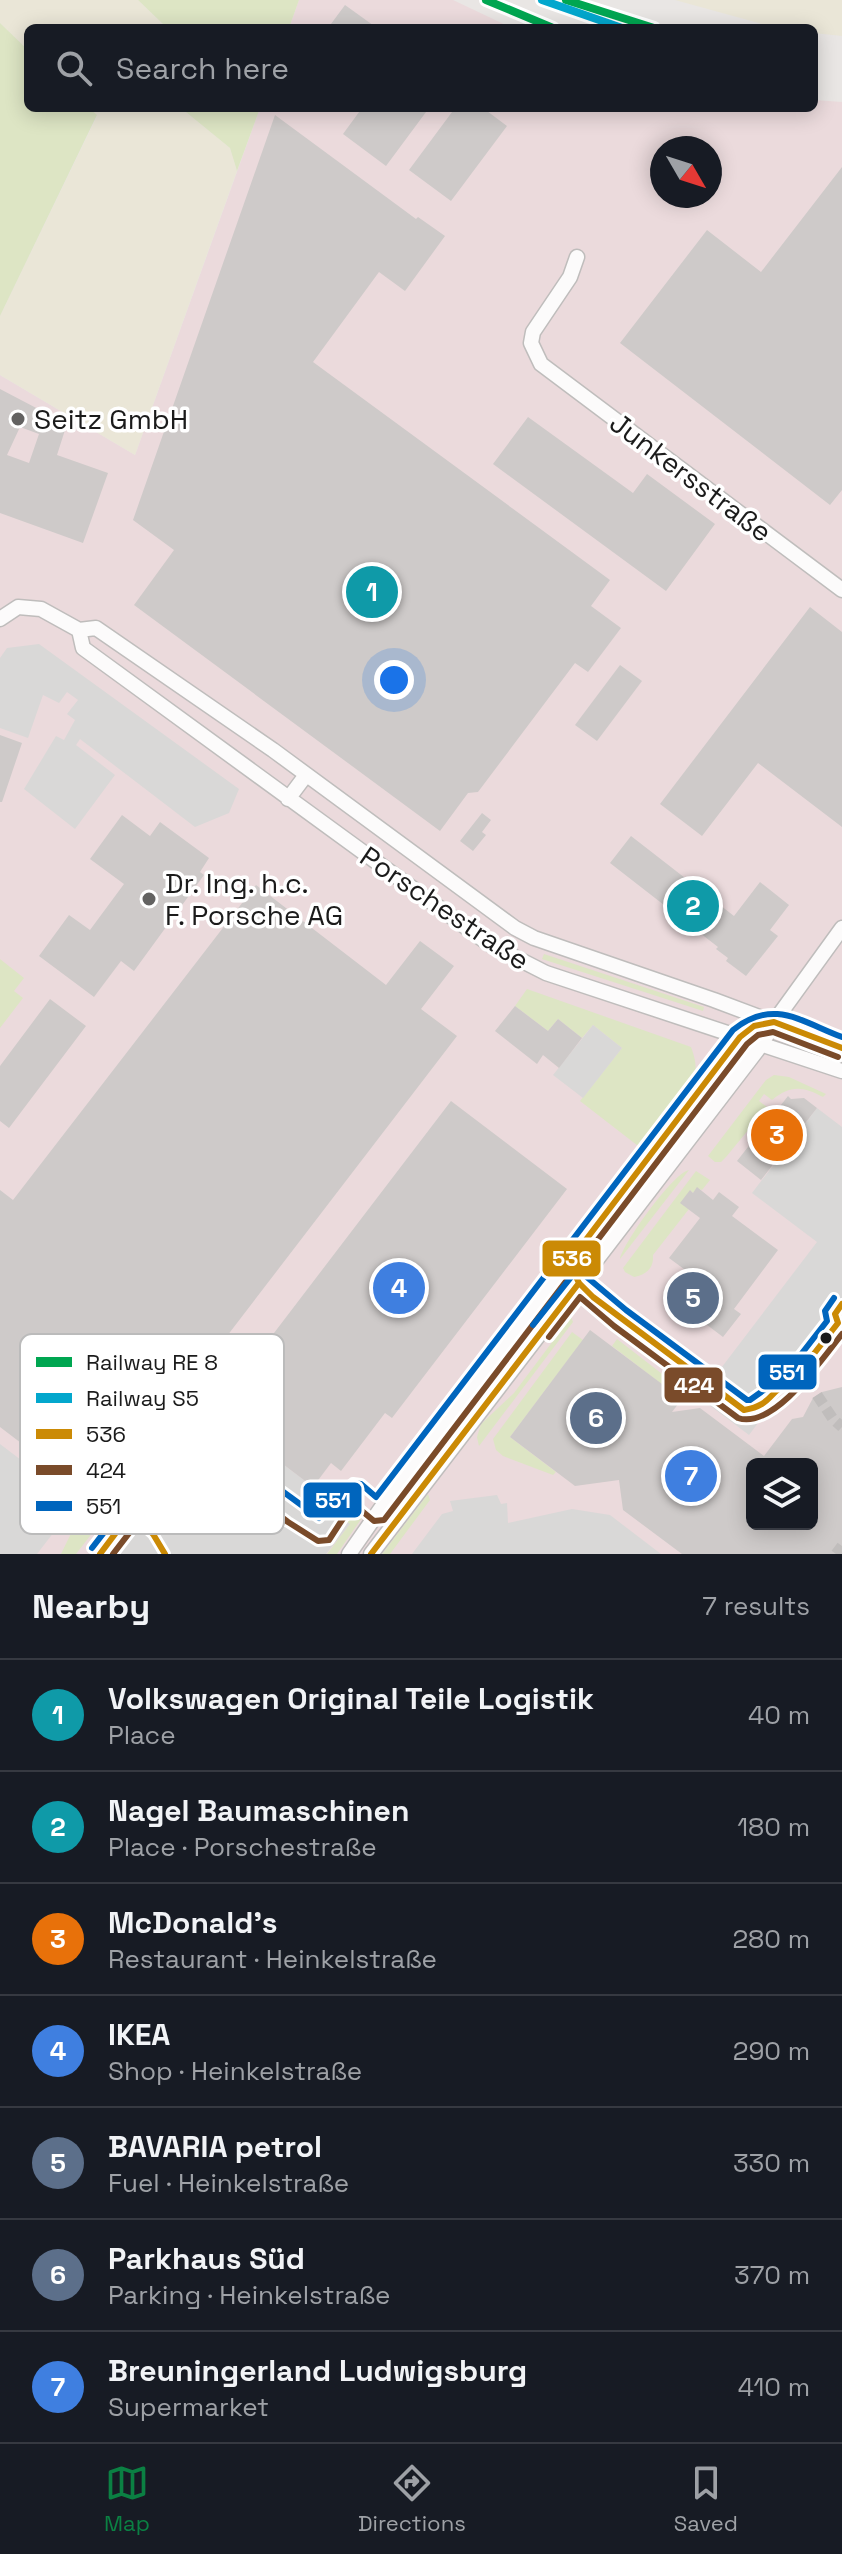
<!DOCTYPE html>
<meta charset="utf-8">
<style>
:root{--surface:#171b24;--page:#20242c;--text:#f1f3f6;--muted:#9ea1a6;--line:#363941;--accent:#0b8043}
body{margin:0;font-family:"Space Grotesk",sans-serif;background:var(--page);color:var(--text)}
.controls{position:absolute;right:24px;bottom:24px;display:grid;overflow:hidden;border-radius:12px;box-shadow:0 4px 20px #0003}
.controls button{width:72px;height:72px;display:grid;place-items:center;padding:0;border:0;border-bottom:2px solid var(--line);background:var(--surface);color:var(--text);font:40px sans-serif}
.compass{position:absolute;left:650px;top:136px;width:72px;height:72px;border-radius:50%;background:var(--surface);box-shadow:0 4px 20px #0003;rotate:129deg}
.you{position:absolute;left:394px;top:680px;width:28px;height:28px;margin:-20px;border:6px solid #fff;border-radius:50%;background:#1a73e8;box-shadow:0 0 0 12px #1a73e833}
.badge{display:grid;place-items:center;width:52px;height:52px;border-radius:50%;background:var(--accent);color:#fff;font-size:26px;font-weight:700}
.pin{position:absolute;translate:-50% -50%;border:4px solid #fff;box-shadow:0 2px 8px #0006}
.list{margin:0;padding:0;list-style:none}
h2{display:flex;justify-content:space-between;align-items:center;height:104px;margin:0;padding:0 32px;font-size:34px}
h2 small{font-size:26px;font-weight:400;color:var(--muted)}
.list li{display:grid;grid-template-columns:52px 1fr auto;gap:24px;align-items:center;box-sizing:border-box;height:112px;padding:0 32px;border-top:2px solid var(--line)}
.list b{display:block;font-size:30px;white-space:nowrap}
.list p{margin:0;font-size:26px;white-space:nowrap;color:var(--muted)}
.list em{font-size:26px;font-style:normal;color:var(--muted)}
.icon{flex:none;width:44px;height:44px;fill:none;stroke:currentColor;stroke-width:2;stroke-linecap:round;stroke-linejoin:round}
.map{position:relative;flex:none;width:842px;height:1554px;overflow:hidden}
.search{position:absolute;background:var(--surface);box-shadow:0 4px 20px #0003;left:24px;right:24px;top:24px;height:88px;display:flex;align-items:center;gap:20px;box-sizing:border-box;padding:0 28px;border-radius:12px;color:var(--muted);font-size:30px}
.sheet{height:888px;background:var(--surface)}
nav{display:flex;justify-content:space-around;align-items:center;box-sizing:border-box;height:112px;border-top:2px solid var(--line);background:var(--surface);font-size:22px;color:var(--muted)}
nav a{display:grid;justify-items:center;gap:4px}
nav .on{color:var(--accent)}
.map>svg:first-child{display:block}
.commercial{fill:#ebdadc;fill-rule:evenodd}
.farmland{fill:#eae6d7}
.grass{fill:#dde5c4}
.parking{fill:#d9d8d7}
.building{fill:#cecac9;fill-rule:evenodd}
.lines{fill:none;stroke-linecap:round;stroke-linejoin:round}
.pedestrian-tunnel{stroke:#c0bdbc;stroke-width:11;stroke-dasharray:11 5.5;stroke-linecap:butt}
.minor-casing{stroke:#bfbdbc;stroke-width:17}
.minor{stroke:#fcfbfb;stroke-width:14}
.bus-1-casing{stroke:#fff;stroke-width:12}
.bus-2-casing{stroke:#fff;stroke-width:12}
.bus-3-casing{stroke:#fff;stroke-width:12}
.bus-1{stroke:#cb8a05;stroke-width:6}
.bus-2{stroke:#7a4b2a;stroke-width:6}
.bus-3{stroke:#0065bd;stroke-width:6}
.rail-1-casing{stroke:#fff;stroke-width:14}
.rail-2-casing{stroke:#fff;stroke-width:14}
.rail-1{stroke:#00a651;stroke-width:8}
.rail-2{stroke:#03a7cd;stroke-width:8}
.poi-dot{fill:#636261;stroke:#fff;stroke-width:3}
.bus-dot{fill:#1b1b1b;stroke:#fff;stroke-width:3}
.labels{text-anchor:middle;stroke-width:7;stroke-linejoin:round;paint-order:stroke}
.poi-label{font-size:28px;fill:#1b1b1b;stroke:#fff;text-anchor:start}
.street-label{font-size:28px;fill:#1b1b1b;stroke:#fff}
.key{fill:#fff;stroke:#bbb;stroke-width:2}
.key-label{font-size:22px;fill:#1b1b1b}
.line-badge{stroke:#fff;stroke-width:3}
.badge-label{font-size:22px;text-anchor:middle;font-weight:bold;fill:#fff}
</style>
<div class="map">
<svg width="842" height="1554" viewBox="0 0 842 1554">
<rect width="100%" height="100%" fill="#e9e6e4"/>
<path class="commercial" d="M299,0H453L512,28H289Z
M814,100L842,102V1554H0V375L135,455L260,108H814ZM662,148H710V196H662ZM752,1464H812V1524H752Z"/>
<path class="farmland" d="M0,0H138L164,25L161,28H28V50L0,23Z
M675,0H842V36L814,33V28L773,27Z
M89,108H181L230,148L237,171L135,455L0,375V316L97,116Z"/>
<path class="grass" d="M138,0H299L289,28H161L164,25Z
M0,23L28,50V108H89L97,115L0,316Z
M181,108H260L237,171L230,148Z
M544,954L704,1007L703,1011L542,959Z
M0,959L24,978L14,991L23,998L0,1028Z
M527,989L691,1047C695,1058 698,1068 693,1080L642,1149L580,1101L622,1048L593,1025L582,1038L558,1019L548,1031L515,1006Z
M730,1063L735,1065L592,1252L589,1250Z
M774,1075L789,1077L826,1094L823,1097C803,1086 790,1085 772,1100L764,1094L759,1101L767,1107L726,1157L721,1162H715L708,1156L766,1080Z
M689,1170L620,1259C623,1243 674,1172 689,1170Z
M696,1171L710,1180L702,1190L697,1188L693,1193L690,1190L689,1209L653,1255C654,1268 646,1275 634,1277L625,1272L623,1268Z
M571,1317L573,1322L479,1446L477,1437L481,1424L514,1393Z
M572,1332L583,1340L510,1437L556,1472L553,1475L503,1456L496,1450L493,1439Z
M617,1339L679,1387L668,1389L612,1346Z
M428,1494L430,1500L390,1554H382Z
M354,1507L365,1512L364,1515L337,1554H327L349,1525L343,1519V1514Z
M80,1515L97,1527L76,1554H61Z"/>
<path class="parking" d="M39,644L239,789L229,813L195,827L80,739L76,745L115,775L75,829L24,789L56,736L64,740L75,720L67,714L78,700L67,692L59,703L43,695L28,738L0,728V658L7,648Z
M593,1025L622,1048L583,1098L553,1075Z
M817,1108L842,1127V1311L749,1435L704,1401L712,1380L817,1242L752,1193Z
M632,1335L678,1369L679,1382L633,1346Z
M217,1421L233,1426L313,1487L316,1501L350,1524L326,1554H116Z
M0,1444L50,1482L57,1474L92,1500L80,1515L71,1510L37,1554H0Z
M497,1495L501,1504L507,1503L508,1523L572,1509L610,1515L661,1554H412L442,1514L453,1511L450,1501Z"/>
<path class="building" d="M345,5L377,28H328Z
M362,108H429L386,166L343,134Z
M455,108H483L507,126L451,201L409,170Z
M275,115L416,219L418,217L445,236L405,291L379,272L313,362L610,580L591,606L621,628L588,672L575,663L478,792L468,793L440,831L134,605L174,550L133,520Z
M842,167V490L830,505L620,343L707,230L761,272Z
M0,389L42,411L40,413L65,430L57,455L108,473L83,543L0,513ZM20,427L39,434L29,463L7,455Z
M528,417L633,493L647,474L715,524L666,591L493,464Z
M810,607L842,632V827L758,763L702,836L660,804Z
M620,665L642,681L597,741L575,725Z
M0,735L22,743L2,802H0Z
M482,813L491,820L482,832L486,835L473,851L460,841Z
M122,815L150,836L160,822L209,858L200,872L204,875L134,971L121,961L94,997L39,956L69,915L90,930L124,884L90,859Z
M631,836L734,916L760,882L789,905L770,930L778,936L746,976L726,961L728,958L716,949L718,947L610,863Z
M256,885L386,985L420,941L454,966L421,1009L457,1036L214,1353L222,1359L161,1440L112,1402L59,1472L0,1427V1190L13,1200Z
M50,999L86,1026L9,1128L0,1121V1066Z
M515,1006L548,1031L558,1019L582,1038L559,1068L543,1055L537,1064L495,1031Z
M788,1096L791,1099L804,1098L817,1108L761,1180L737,1161Z
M451,1101L567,1189L392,1418L385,1413L341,1471L331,1463L313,1487L233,1426L251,1402L232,1388Z
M697,1187L713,1200L719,1192L739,1207L732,1216L778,1250L734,1309L741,1314L723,1337L678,1303L696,1278L669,1258L700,1218L680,1203L690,1190L693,1193Z
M590,1330L682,1399L672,1412L700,1408L764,1456L792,1419L803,1417L813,1398L822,1392L842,1387V1554H682L623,1510L619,1480L575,1486L510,1437ZM752,1464H812V1524H752Z"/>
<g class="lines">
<path class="pedestrian-tunnel" d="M817,1395L833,1419L842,1427
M836,1554L842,1546"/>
<g class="minor-casing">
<path id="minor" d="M577,257L570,277L533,332L531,343L541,364L842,590
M0,619L18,607L41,609L79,630
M79,630L83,648L489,944L546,973L842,1071
M79,630L96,628L273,750L515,928L534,938L714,1000L842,1048
M288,799L306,775
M349,1554L386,1501L740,1037L754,1026L774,1022
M371,1554L762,1044L774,1022L842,928"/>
</g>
<use href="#minor" class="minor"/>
<g class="bus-1-casing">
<path id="bus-1" d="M842,1048L774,1022L754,1026L740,1037L569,1262L579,1283L593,1297L744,1410C774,1405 768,1390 791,1383L838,1323L835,1314L842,1304
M100,1554L130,1514L153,1534L165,1554
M371,1554L579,1283"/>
</g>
<g class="bus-2-casing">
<path id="bus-2" d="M549,1337L580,1297L614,1326L738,1418C774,1430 822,1359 842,1334
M113,1554L190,1454L195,1452L288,1522L318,1541L329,1540L344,1517L356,1506L374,1521L384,1520L747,1044L758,1035L773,1032L838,1057"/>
</g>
<g class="bus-3-casing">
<path id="bus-3" d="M533,1325L572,1276L582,1273L626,1310L747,1400H750L785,1375L827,1321L825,1311L834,1298
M92,1548L177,1438L195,1431L203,1433L319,1518L329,1503L353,1483L361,1484L376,1497L733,1030C773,998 800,1021 842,1037"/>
</g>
<use href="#bus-1" class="bus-1"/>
<use href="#bus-2" class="bus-2"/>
<use href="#bus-3" class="bus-3"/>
<g class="rail-1-casing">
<path id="rail-1" d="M486,0L553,28
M566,0L654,28"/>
</g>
<g class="rail-2-casing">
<path id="rail-2" d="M542,0L622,28"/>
</g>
<use href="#rail-1" class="rail-1"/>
<use href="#rail-2" class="rail-2"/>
</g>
<g class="poi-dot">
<circle cx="18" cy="419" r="8"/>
<circle cx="149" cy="899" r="8"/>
</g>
<circle class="bus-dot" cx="826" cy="1338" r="7"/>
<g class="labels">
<g class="poi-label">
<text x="34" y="429">Seitz GmbH</text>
<text x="165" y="893">Dr. Ing. h.c.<tspan x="165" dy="32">F. Porsche AG</tspan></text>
</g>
<g class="street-label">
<text transform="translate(691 477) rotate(37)" y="10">Junkersstraße</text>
<text transform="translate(445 908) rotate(34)" y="10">Porschestraße</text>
</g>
</g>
<rect x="20" y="1334" width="264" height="200" rx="12" class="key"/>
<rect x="36" y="1357" width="36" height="10" fill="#00a651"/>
<rect x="36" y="1393" width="36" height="10" fill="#03a7cd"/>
<rect x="36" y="1429" width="36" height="10" fill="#cb8a05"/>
<rect x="36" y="1465" width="36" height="10" fill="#7a4b2a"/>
<rect x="36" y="1501" width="36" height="10" fill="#0065bd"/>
<g class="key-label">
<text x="86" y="1370">Railway RE 8</text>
<text x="86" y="1406">Railway S5</text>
<text x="86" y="1442">536</text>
<text x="86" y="1478">424</text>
<text x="86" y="1514">551</text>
</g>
<g class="line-badge">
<rect x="541" y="1239" width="61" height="39" rx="8" fill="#cb8a05"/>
<rect x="757" y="1353" width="61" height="38" rx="8" fill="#0065bd"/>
<rect x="663" y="1366" width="61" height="38" rx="8" fill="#7a4b2a"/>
<rect x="302" y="1481" width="61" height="38" rx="8" fill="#0065bd"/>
</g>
<g class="badge-label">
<text x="572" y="1266">536</text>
<text x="787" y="1380">551</text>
<text x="694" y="1393">424</text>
<text x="333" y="1508">551</text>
</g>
</svg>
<div class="controls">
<button><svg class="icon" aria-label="layers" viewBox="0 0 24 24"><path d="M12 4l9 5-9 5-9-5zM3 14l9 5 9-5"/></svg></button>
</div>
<svg class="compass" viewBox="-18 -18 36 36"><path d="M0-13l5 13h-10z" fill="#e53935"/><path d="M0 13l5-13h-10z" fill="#9ea1a6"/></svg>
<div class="you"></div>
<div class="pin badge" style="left:372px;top:592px;background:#0f9aa8">1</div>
<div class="pin badge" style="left:693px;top:906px;background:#0f9aa8">2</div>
<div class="pin badge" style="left:777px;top:1135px;background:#e8710a">3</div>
<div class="pin badge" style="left:399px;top:1288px;background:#3f7fe0">4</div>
<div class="pin badge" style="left:693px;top:1298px;background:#5c6f8a">5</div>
<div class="pin badge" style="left:596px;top:1418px;background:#5c6f8a">6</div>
<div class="pin badge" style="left:691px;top:1476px;background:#3f7fe0">7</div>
<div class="search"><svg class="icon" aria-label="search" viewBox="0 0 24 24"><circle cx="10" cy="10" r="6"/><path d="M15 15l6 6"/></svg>Search here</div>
</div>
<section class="sheet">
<h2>Nearby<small>7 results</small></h2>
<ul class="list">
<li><span class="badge" style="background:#0f9aa8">1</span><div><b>Volkswagen Original Teile Logistik</b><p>Place</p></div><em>40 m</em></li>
<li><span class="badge" style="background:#0f9aa8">2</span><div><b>Nagel Baumaschinen</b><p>Place · Porschestraße</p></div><em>180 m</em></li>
<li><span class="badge" style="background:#e8710a">3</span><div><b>McDonald's</b><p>Restaurant · Heinkelstraße</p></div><em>280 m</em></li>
<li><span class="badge" style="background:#3f7fe0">4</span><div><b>IKEA</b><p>Shop · Heinkelstraße</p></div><em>290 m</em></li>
<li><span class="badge" style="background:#5c6f8a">5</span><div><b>BAVARIA petrol</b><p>Fuel · Heinkelstraße</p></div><em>330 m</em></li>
<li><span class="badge" style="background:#5c6f8a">6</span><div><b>Parkhaus Süd</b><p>Parking · Heinkelstraße</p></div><em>370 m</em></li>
<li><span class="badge" style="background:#3f7fe0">7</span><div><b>Breuningerland Ludwigsburg</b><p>Supermarket</p></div><em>410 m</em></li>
</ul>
</section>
<nav>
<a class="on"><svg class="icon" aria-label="map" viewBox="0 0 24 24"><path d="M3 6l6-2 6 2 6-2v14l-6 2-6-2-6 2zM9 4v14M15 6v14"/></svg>Map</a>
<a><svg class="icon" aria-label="directions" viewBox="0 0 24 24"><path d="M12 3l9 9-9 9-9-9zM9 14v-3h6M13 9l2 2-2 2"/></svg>Directions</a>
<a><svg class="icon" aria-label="saved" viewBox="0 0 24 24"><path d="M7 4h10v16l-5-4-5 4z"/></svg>Saved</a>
</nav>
